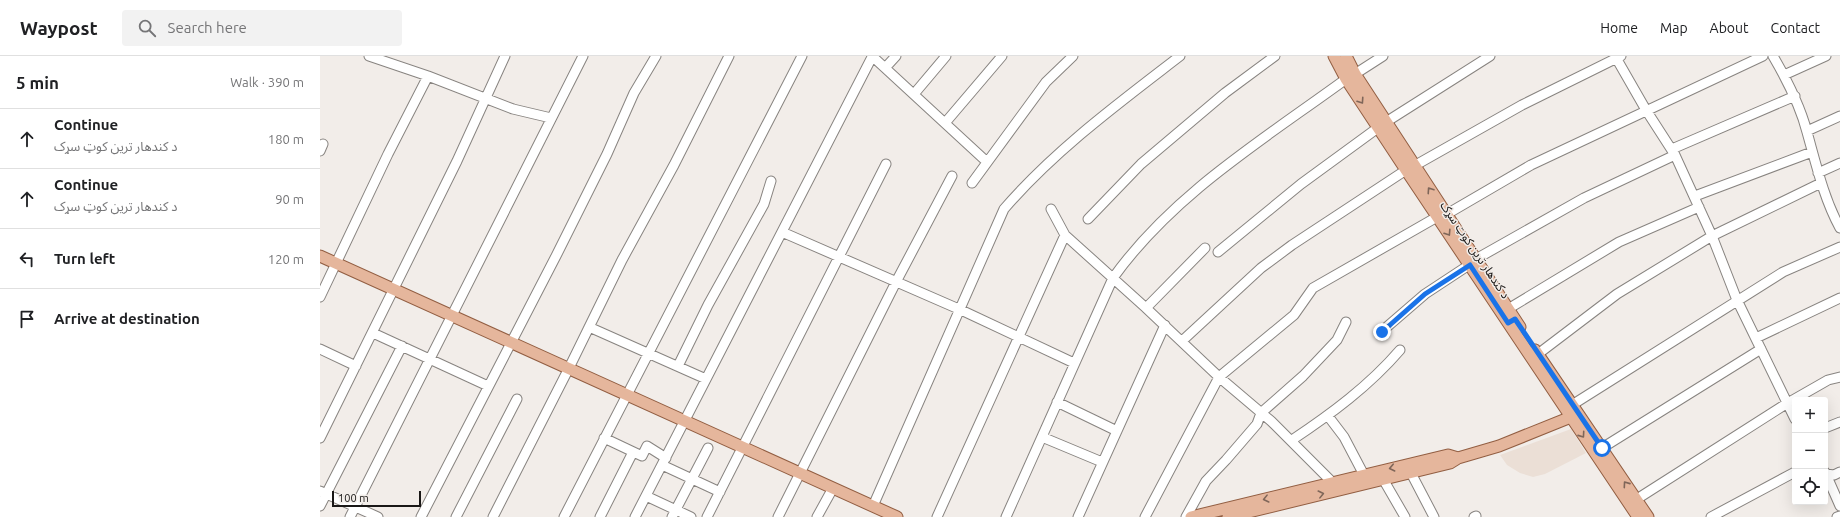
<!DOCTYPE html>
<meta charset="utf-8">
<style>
:root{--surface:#fff;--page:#f2f2f2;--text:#202124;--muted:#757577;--line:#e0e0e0}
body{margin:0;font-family:Ubuntu,"Noto Sans Arabic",sans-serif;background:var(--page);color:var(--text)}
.controls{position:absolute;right:12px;bottom:12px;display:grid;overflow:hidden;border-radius:4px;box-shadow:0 4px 16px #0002}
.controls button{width:36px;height:36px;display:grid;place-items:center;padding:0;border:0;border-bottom:1px solid var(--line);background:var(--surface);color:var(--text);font:20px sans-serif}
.scale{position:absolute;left:12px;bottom:10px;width:89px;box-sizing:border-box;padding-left:4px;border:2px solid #191716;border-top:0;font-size:11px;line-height:14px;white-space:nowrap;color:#191716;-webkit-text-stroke:3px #f2ede9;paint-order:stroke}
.stop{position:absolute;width:12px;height:12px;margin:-9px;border:3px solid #1a73e8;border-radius:50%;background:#fff}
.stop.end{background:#1a73e8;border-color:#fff;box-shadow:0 1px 4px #0008}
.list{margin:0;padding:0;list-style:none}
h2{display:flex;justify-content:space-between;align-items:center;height:52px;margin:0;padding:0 16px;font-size:17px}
h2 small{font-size:13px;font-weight:400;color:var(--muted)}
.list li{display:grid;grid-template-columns:26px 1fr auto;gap:12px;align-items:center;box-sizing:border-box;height:60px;padding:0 16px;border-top:1px solid var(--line)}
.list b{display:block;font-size:15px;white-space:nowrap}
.list p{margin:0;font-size:13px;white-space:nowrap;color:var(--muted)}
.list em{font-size:13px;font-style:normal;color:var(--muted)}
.icon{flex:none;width:22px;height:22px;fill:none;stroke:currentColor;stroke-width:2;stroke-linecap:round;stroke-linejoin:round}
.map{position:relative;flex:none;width:1520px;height:461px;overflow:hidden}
header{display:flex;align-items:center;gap:24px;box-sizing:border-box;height:56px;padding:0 20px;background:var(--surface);border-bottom:1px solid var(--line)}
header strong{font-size:19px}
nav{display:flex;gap:22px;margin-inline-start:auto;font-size:14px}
.search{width:280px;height:36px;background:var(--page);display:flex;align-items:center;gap:10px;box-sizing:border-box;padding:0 14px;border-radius:4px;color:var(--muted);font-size:15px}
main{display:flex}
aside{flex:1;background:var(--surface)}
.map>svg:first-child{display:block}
.built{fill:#ebdfd6}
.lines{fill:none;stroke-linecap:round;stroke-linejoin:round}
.minor-casing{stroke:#888480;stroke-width:11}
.major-casing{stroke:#925e42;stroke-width:13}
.minor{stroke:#fff;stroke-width:9}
.major{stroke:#e5b69c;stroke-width:11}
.oneway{stroke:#7f6659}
.route{stroke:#1a73e8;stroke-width:5}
.labels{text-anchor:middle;stroke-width:3;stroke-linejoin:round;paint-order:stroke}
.street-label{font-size:12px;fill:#191716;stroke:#f2ede9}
</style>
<header>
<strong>Waypost</strong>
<div class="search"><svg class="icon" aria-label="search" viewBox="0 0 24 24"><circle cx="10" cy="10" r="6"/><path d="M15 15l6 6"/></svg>Search here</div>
<nav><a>Home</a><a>Map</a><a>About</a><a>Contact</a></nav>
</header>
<main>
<aside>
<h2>5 min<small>Walk · 390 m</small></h2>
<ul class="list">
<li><svg class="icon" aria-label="ahead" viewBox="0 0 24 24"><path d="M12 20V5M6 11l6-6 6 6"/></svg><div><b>Continue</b><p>د کندهار ترين کوټ سړک</p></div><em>180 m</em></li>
<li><svg class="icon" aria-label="ahead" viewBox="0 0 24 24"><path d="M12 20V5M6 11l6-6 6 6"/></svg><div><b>Continue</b><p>د کندهار ترين کوټ سړک</p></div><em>90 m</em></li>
<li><svg class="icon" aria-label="left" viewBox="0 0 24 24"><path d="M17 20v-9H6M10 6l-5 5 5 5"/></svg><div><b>Turn left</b></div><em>120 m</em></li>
<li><svg class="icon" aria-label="arrive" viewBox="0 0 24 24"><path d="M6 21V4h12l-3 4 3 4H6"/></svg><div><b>Arrive at destination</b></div></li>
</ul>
</aside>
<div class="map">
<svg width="1520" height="461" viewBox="0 0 1520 461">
<rect width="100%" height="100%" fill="#f2ede9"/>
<path class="built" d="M1251,373L1266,397L1225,418L1213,421L1200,417L1187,409L1180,399Z"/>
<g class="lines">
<g class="minor-casing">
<path id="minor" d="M49,0L108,20L193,53L231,62
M552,0L667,106
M1295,0L1326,54L1355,99L1392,180L1417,244L1475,363
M1453,0C1467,24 1480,49 1487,76C1496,108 1504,143 1520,172
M565,12L576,0
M1035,18L1063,0
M1464,19L1506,0
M594,38L626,0
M1066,66L1170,0
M625,67L682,0
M1487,75L1520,60
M1352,93L1475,40
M0,95L3,88
M1094,110L1202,49L1301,0
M1498,117L1520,107
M652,127L726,26L753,0
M1375,140L1492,96
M731,153L745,179L826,252L899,321L951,365L1013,427
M1127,158L1211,109L1443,0
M768,163L821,108L905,37L955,0
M462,176L641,254L754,307
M898,196L981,128L1059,71
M1156,203L1264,142L1355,99
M0,241L68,98L108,20
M826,252L885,192
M1188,253L1299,186L1379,151
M269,271L386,323
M1061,276L1105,238L1149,209
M53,277L168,330
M1436,282L1520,242
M862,285L941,212L972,189L1086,114
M0,293L36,310
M1218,298L1297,238L1392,180L1501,127
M358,310L388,249L444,148L451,125
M737,346L797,375
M1252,349L1463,216L1520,191
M1008,360L1024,381L1044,419
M1505,372L1520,366
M722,381L782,406
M0,382L137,105L185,0
M284,382L322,400L327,390L346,402
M972,384C1011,358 1049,330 1080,294
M1282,392L1441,293
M342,409L400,436
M1505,416L1520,450
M1091,417L1114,461
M1506,418L1514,419L1520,416
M1063,423L1085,461
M0,435L58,461
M326,440L371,461
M1317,443L1466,348L1508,324L1520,321
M0,450L82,290
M553,450L684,153C735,94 799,47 860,0
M30,461L263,0
M101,461L236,200L287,98L314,37L336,0
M136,461L197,343
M173,461L249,312L302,204L354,109L409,0
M244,461L482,0
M280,461L313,396
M315,461L552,1
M352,461L388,392
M387,461L566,108
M458,461L576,226L632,120
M497,461L513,432
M617,461L745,179
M686,461L793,222C853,138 944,83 1026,23
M758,461L845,269
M825,461L899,321L974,259L993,232L1117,161
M866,461L886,425L906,404L937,368L941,357L983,320L1017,284L1026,266
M1154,461L1156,460
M1391,461L1475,416
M1517,461L1520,460"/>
</g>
<g class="major-casing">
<path id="major" d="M1014,0L1026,23L1086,114L1318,461
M1026,0L1035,18L1200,271
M0,200L577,461
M1215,294L1328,461
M871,461L1128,399L1138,402
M908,461L1130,407L1138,402L1179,390L1256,359"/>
</g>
<use href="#minor" class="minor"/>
<use href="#major" class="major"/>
</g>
<defs><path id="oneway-chevron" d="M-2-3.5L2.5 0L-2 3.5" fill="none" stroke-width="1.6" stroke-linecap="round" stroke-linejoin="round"/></defs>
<g class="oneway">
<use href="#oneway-chevron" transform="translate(1041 45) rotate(56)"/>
<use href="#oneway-chevron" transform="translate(1110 134) rotate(-124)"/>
<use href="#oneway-chevron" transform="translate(1128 177) rotate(57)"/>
<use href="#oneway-chevron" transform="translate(1262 379) rotate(55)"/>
<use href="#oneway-chevron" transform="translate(1072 412) rotate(167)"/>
<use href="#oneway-chevron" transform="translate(1306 428) rotate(-125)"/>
<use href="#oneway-chevron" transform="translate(1001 438) rotate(-14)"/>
<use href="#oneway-chevron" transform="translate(946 443) rotate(166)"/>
</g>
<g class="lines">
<path class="route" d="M1062,276L1105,238L1150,209L1188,267L1195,263L1282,392"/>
</g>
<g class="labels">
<g class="street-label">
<text transform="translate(1155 194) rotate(56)" y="4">د کندهار ترين کوټ سړک</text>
</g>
</g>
</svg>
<div class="controls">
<button>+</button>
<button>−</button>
<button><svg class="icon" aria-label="locate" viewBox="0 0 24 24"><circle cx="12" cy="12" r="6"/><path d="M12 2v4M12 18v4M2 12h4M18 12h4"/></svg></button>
</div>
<div class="scale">100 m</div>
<div class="stop" style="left:1282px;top:392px"></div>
<div class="stop end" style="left:1062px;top:276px"></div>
</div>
</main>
